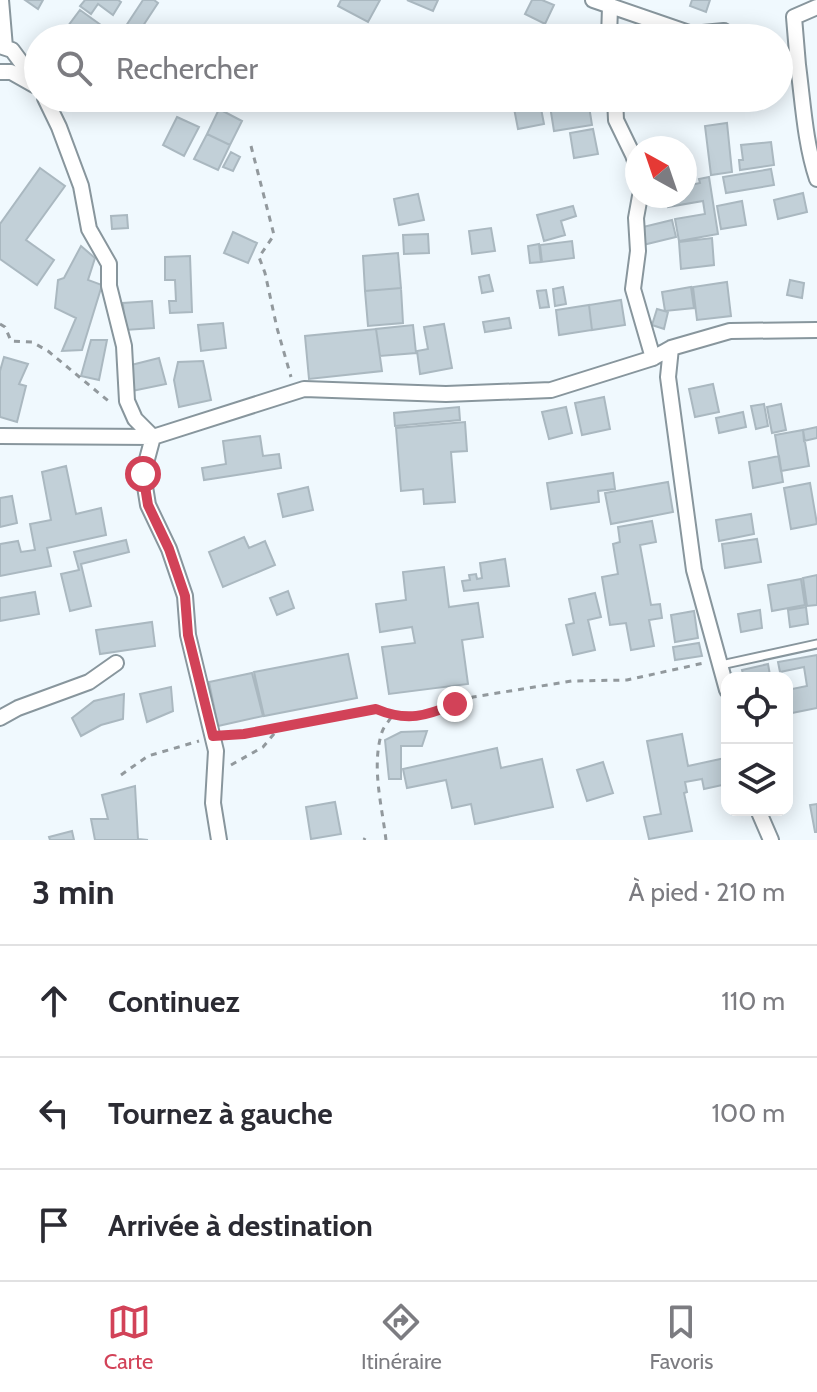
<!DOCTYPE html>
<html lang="fr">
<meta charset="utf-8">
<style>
:root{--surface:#fff;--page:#f2f2f3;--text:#2b2b33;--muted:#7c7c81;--line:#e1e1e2;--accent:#d24258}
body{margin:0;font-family:Cabin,sans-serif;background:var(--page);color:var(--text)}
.controls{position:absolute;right:24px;bottom:24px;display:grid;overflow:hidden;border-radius:16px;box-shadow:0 4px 20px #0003}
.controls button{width:72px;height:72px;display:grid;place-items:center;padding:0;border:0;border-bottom:2px solid var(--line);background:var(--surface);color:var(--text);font:40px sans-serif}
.compass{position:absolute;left:625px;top:136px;width:72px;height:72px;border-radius:50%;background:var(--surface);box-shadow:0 4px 20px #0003;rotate:320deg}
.stop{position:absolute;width:24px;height:24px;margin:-18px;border:6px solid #d24258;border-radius:50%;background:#fff}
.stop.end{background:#d24258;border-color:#fff;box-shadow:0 2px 8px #0008}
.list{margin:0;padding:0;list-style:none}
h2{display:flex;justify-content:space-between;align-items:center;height:104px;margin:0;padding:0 32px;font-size:34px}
h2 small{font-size:26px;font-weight:400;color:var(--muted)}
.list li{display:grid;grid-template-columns:52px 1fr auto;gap:24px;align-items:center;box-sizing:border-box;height:112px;padding:0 32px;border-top:2px solid var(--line)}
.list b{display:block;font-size:30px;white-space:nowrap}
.list em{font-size:26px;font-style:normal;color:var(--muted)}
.icon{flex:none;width:44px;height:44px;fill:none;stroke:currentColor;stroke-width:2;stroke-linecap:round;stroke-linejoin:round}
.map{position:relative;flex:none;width:817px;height:840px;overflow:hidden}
.search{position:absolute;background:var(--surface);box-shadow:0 4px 20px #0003;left:24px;right:24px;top:24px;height:88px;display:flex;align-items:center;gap:20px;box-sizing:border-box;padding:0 28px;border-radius:44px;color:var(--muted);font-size:30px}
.sheet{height:440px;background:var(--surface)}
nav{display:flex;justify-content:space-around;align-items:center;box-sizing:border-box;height:112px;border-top:2px solid var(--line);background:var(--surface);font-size:22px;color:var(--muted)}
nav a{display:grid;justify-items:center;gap:4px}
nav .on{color:var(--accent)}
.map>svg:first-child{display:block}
.building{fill:#c2d0d8;stroke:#aab8c0;stroke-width:2}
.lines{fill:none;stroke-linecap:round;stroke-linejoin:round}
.lane-casing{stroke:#88969d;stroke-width:11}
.street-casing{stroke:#88969d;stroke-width:18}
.path{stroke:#92999d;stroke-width:3;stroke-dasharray:6 6;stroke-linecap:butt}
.lane{stroke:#fff;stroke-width:7}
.street{stroke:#fff;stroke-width:14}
.route{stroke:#d24258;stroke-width:10}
</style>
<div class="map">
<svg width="817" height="840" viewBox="0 0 817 840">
<rect width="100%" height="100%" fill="#f0f9fe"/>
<path class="building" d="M25,0H43L38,9Z
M85,0H118L121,2L113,15L98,4L91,14L80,6Z
M143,0H154L158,3L135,38H118Z
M341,0H380L368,22L338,6Z
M407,0H438L433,11Z
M532,0H542L554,5L545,24L525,14Z
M692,0H710L706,12L690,6Z
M80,10L105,28L97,38H85L68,26Z
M454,29L471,38H449Z
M512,98H539L544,124L518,129Z
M588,100L592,125L554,131L550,106Z
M219,109L242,121L230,145L207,134Z
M177,117L199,127L184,156L163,145Z
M727,123L732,172L711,175L705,126Z
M593,129L598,154L574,158L570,133Z
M207,134L230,145L218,170L194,159Z
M771,142L774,165L740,170L739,160H743L741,145Z
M231,152L240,157L233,171L223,167Z
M40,168L65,186L26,240L54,260L37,285L0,259V224Z
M771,169L774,185L726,193L723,177Z
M709,177L718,234L679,241L675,219L705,214L703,201L668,207L666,196H685V186L700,183L699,179Z
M803,193L807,212L778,219L774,200Z
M418,194L424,220L399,225L394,199Z
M742,201L746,225L721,229L717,206Z
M573,206L576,216L561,221L565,235L544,241L537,215Z
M127,215L128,228L112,229L111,216Z
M672,220L676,237L643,245L639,228Z
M491,228L495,251L472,254L469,231Z
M233,232L257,243L248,263L224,253Z
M428,234L429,253L404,254L403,235Z
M712,238L714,265L681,269L679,242Z
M572,241L574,258L542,262L540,245Z
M539,244L541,262L530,263L528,246Z
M81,246L95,258L88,280L102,285L82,350L62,351L76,318L55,308L58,280L64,278Z
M398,253L401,288L365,291L363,256Z
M190,256L192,312L170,313L169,301H176L175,280H165V257Z
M489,275L493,291L482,293L479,277Z
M790,280L804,283L802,298L787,295Z
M727,282L731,316L697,320L693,287Z
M563,287L566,304L555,306L553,289Z
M691,287L694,308L665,311L662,292Z
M401,288L403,323L368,326L365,291Z
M546,290L549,307L540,308L537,291Z
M621,300L625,325L592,330L589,305Z
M152,301L154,328L125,330L123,303Z
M589,305L592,330L559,335L556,310Z
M657,309L668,312L664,329L652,325Z
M509,318L511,328L485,332L483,322Z
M223,323L226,348L201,351L198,325Z
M444,324L452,368L420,374L417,351L428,349L424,327Z
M413,325L416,353L380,356L376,329Z
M376,329L382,371L309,379L305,336Z
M91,340H107L99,380L81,376Z
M4,357L28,364L19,384L26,386L17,422L0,417V371Z
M159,358L166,384L132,391L131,365Z
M203,361L211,400L179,407L174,380L178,362Z
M713,384L719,412L695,417L689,389Z
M604,397L610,429L582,435L575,403Z
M764,404L768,426L756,429L751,406Z
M781,404L786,430L772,433L767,407Z
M459,407L460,420L395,426L394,413Z
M566,407L572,433L549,439L542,412Z
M743,412L746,427L719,433L716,418Z
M465,422L467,451L451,452L455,502L424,504L423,489L401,491L396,428Z
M817,427V438L804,441L803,430Z
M803,430L809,466L781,471L775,435Z
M260,436L263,456L279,454L281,468L204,480L202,468L226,464L223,441Z
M779,456L783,482L753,488L749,462Z
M66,466L76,514L101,508L106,535L47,548L51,566L0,576V544L18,541L21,552L35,550L30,524L51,520L42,472Z
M613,473L615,489L598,491L599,502L551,509L547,483Z
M668,482L673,512L611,524L605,493Z
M810,483L817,524L791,529L784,488Z
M308,487L313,510L283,517L278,494Z
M12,496L17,523L0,527V498Z
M751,514L754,534L719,541L716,520Z
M652,521L656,542L640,545L651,605L660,604L662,618L649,620L654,646L631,650L626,623L610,625L602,577L618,574L613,544L620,542L618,527Z
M244,537L249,548L265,541L275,565L223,587L209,552Z
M757,539L761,562L725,568L722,544Z
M126,540L129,552L81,564L91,606L70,611L61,574L79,570L74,552Z
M505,559L509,586L464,591L462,581L470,580L469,575L476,574L477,579L482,578L480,563Z
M444,567L449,607L478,603L483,637L462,640L468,684L389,694L382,647L415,643L412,627L380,632L376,604L406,600L403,572Z
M817,575V605L807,606L803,578Z
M801,579L805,605L772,611L768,585Z
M288,591L294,608L277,615L270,598Z
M35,592L39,614L0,621V598Z
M595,593L601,617L588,620L595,650L573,655L566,625L574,623L569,599Z
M806,607L808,624L790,627L788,610Z
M760,610L762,628L741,632L738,614Z
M694,611L698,638L675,642L671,615Z
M152,622L155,646L100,654L96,630Z
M699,643L702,656L675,660L673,647Z
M348,654L357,698L264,716L254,672Z
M817,655V708L787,714V690L807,686L804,667L780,672L778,662Z
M768,664L770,675L763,676L764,678H744L742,670Z
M252,673L263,716L218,726L209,682Z
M171,687L173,711L147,722L140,694Z
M124,694L123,719L101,725L81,736L72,718L94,701Z
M427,731L422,746H401V779H389L385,740L401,732Z
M682,734L688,766L725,758L727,784L704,789L702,779L685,782L687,792L684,793L692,831L649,839L644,817L661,814L647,741Z
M497,748L501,768L542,759L553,807L475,824L471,804L452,808L446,780L407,788L403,769Z
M603,762L613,793L587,801L577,770Z
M135,786L138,839L148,840H95L91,819H108L102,795Z
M335,802L341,834L311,839L306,807Z
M817,804V832H815L810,805Z
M72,831L74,840H50L49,837Z"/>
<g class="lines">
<g class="lane-casing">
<path id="lane" d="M721,665L817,644"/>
</g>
<g class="street-casing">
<path id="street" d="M1,0L5,47
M593,0L692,34L724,31L735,38
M609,38L610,7
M0,46L12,50L38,85
M779,58L798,65C803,103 805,143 817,179
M798,65L794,17L817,7
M0,72H11L34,85
M45,98L59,127L81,186L89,229L109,264V286L124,346L127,401L135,419L153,437L143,474L148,505L169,549L185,596L188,635L216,751L213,803L219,840
M615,98L616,120L633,155L637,167
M640,196L636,218L638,251L633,289L653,358
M671,348L668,377L694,570L727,690
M0,436L153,437L304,389L446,394L551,390L653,358L671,348L730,331L817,330
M0,718L18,708L89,682L116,663
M758,810L771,840"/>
</g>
<path class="path" d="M251,146L274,235L259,257L265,273L277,328L291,377
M0,324L5,327L11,341L32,342L48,351L112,404
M226,735L244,734L376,709L392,716L415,717L436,712L473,697L572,681L627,680L704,663
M231,765L263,747L278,729
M121,775L148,756L199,741
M364,840L365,838
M386,840C382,806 371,766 382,732C384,726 389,721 392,716"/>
<use href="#lane" class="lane"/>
<use href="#street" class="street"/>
</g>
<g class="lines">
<path class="route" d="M143,474L148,505L169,549L185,596L188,635L213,736L244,734L376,709C407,722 426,716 455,704"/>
</g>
</svg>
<div class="controls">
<button><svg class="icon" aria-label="locate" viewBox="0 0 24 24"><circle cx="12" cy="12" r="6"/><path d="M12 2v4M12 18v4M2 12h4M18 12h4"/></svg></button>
<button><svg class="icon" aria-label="layers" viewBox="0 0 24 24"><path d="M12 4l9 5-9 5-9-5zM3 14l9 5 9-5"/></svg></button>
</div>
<svg class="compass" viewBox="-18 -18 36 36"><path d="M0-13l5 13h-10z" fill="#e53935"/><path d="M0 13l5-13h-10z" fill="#7c7c81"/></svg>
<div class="stop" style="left:143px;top:474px"></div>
<div class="stop end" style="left:455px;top:704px"></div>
<div class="search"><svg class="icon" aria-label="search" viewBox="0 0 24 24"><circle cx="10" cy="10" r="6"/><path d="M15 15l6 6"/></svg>Rechercher</div>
</div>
<section class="sheet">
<h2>3 min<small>À pied · 210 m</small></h2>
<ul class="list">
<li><svg class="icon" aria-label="ahead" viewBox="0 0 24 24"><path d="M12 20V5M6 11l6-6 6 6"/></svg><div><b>Continuez</b></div><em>110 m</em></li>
<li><svg class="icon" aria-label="left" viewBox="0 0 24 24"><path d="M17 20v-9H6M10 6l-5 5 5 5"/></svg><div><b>Tournez à gauche</b></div><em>100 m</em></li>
<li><svg class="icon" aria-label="arrive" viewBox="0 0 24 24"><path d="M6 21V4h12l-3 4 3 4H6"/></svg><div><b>Arrivée à destination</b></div></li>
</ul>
</section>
<nav>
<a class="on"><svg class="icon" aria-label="map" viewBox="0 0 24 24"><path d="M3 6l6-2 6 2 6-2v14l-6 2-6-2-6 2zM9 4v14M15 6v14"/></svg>Carte</a>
<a><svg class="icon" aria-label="directions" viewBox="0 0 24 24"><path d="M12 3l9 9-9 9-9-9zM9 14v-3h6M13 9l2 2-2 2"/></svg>Itinéraire</a>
<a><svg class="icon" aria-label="saved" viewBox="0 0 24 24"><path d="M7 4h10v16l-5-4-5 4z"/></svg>Favoris</a>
</nav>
